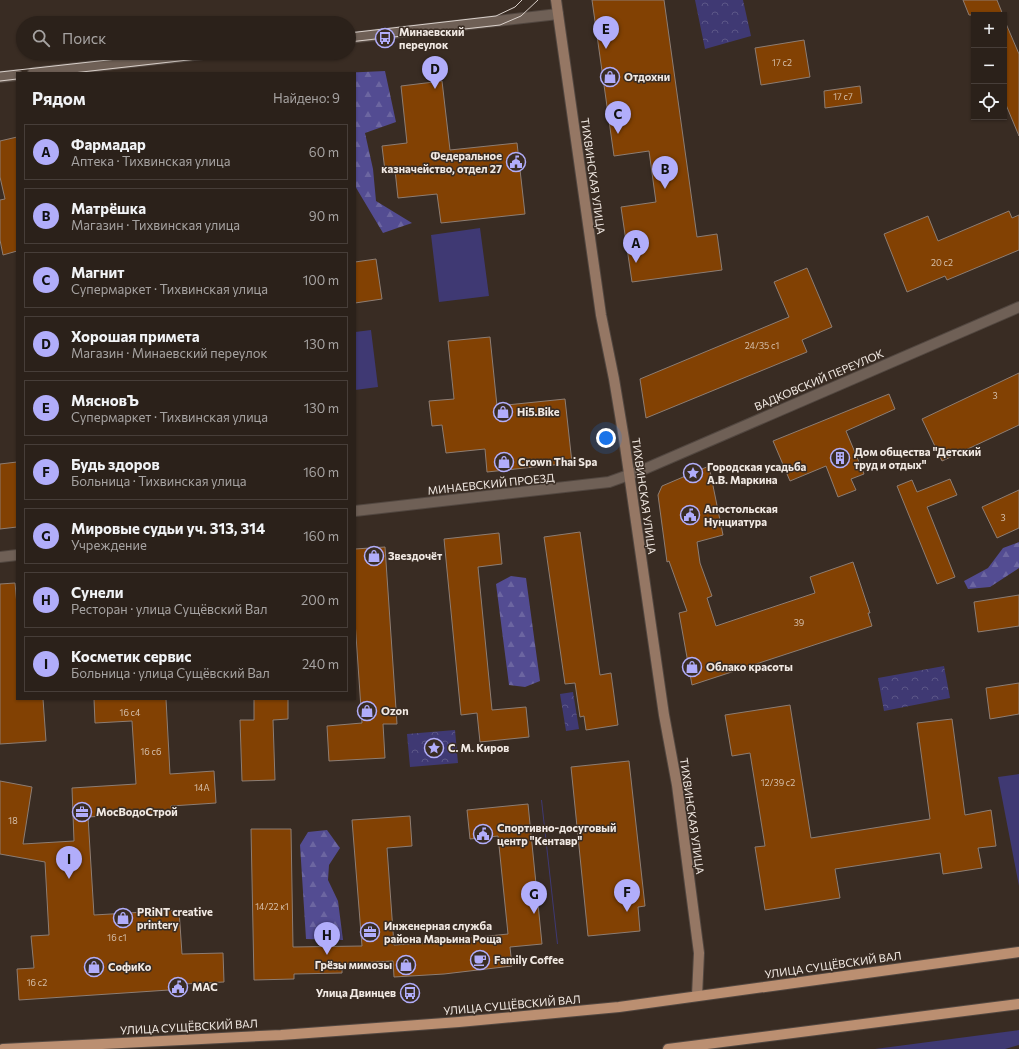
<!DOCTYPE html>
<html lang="ru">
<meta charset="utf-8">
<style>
:root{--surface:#2b211a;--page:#332923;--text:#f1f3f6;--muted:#a6a3a2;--line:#473e39;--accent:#b1adfa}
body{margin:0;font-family:Commissioner,sans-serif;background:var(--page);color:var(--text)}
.controls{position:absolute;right:12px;top:12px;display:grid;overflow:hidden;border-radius:0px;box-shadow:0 1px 3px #0004}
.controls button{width:36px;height:36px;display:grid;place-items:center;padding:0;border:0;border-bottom:1px solid var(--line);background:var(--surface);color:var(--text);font:20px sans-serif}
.you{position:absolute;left:606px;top:438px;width:14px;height:14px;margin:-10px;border:3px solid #fff;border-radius:50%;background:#1a73e8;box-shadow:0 0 0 6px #1a73e833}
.badge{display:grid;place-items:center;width:26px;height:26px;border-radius:50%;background:var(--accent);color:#111;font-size:13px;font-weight:700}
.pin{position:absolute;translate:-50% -33px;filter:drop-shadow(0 1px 2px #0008)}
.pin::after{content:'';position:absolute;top:21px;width:14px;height:12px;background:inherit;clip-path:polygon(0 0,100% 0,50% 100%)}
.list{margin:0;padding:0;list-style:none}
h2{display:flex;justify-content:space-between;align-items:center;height:52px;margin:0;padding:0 16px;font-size:17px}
h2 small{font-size:13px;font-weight:400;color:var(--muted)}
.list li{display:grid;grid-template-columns:26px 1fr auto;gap:12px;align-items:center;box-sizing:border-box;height:56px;margin:0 8px 8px;padding:0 8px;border:1px solid var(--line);border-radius:0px}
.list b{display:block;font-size:15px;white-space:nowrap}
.list p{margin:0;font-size:13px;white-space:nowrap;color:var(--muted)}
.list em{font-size:13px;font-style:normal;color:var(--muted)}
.icon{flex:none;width:22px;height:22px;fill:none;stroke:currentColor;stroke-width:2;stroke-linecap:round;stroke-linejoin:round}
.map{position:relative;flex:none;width:1019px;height:1049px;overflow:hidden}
.search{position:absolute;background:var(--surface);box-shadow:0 1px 3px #0004;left:16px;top:16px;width:340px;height:44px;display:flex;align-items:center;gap:10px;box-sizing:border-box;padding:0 14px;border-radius:22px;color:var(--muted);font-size:15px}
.panel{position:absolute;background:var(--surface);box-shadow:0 1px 3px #0004;left:16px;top:72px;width:340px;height:628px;border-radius:0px}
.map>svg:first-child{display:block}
.grass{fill:#3f3973}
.forest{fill:url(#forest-firs)}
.park{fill:url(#park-crowns)}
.building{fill:#824103;stroke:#8d7d73}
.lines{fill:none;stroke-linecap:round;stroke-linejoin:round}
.street-casing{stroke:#524740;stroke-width:12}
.secondary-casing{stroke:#524740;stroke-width:12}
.primary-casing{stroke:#524740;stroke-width:12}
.street{stroke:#6f6056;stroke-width:10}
.secondary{stroke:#957764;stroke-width:10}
.primary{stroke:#bb8f71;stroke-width:10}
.tram{stroke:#d9d0ca;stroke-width:1}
.labels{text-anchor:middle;stroke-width:3;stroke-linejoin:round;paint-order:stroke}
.number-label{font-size:9px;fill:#d5bfab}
.poi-label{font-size:11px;font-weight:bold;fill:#f1e9e3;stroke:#392c23;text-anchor:start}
.street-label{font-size:11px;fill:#f1e9e3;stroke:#392c23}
</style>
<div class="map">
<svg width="1019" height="1049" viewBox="0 0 1019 1049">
<defs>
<pattern id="forest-firs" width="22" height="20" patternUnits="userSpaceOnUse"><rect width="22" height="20" fill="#534c92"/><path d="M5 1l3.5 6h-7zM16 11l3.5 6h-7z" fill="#6c66a1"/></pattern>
<pattern id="park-crowns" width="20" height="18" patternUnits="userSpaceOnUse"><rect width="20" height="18" fill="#3f3973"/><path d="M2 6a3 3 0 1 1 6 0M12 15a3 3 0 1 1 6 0" fill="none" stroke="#5b5687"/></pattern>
</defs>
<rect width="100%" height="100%" fill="#392c23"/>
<path class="grass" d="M480,228L489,296L439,302L431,235Z
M371,330L378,387L355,390V332Z
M1019,774V886L998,777Z
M541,800H542L558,944H557Z
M1019,1030V1045L1005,1049H875Z"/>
<path class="forest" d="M385,71L396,122L365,133L373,169L376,201L412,223L383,233L355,186V73H341Z
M1019,542V568L990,587L968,589L964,581L988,568L1003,548Z
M511,576L526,578L540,681L525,687L509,685L496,584Z
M327,830L340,848L329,865L328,880L338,901L343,940L306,939L300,845L308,832Z"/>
<path class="park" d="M695,0H743L751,36L705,49Z
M944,666L950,698L884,711L878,678Z
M573,692L579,729L566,731L560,694Z
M455,730L458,763L410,767L407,734Z"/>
<path class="building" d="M592,0H664L697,237L717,234L722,270L632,282L621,207L656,202L649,151L614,156Z
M963,0H997L1003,15H969Z
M1004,19L1019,54V136L1004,100Z
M804,40L810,77L761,85L755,48Z
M442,81L450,150L517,143L525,214L441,223L437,194L398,198L395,170L385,171L382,146L407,143L401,86Z
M860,86L862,103L825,108L824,91Z
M17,137V251L3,255L0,240V200L5,199L0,177V141Z
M1009,211L1012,218L1019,215V250L947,280L945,276L907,292L884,234L928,216L938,241Z
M376,259L382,299L355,303V262Z
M807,268L832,327L802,340L807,352L646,418L640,379L789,317L774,282Z
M490,337L497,406L565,399L572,463L487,472L485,449L446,453L442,425L432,426L429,401L454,399L448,341Z
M1019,373V425L942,461L922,419Z
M889,394L895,409L846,431L864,474L851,479L856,490L838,497L826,466L790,481L773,441Z
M17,462V527L0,529V464Z
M709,466L723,535L697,542L700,563L712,596L707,598L716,626L815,593L810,577L853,562L870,613H868L872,626L692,685L679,613L687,611L669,561L667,562L658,495L662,486Z
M950,479L957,495L927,507L955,577L937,584L897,486L912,480L917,492Z
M1019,490V528L997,538L982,507Z
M580,532L600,675L611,673L618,725L586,730L584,716L580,717L575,683L565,684L544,537Z
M499,533L502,564L478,567L492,710L526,707L529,737L480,742L477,713L461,715L444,539Z
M385,547L397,724H383L385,758L329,761L327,726L362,723L355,621V549Z
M15,583L17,605V699H43L46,741L0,744V584Z
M1019,595V626L978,632L974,602Z
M1019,683V714L990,719L986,688Z
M94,699H166L170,774L214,771L216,803L171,806L172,812L88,817L94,915L179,910L182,954L223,953L224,982L184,984V989L19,1000L17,969L34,968L31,936L49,935L45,862L0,854V781L32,787L23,844L74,841L72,788L136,784L132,721L95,723Z
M254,699H288V719L273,720L275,780L242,781L240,720H254Z
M790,705L811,838L930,819L917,723L952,719L965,815L991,810L996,846L978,848L982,868L943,874L940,853L835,869L840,898L765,910L755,847L765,846L750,753L732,756L725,715Z
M629,761L645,906L638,907L640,931L588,936L571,767Z
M528,804L542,944L510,947L512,966L444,974L394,977L393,961L342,964V973L294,974V979L254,980L251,829H291L293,947L362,946L352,820L410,816L412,846L387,848L394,945L422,943L508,934L498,836L470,839L467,810Z"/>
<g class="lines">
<g class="street-casing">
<path id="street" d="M349,38L558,14
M33,73L212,53
M0,77L17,75
M355,511L609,482L640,471L1019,307
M0,557L17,555"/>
</g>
<g class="secondary-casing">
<path id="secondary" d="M556,0L601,315L614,379L624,439L664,715L677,785L699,953L697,996"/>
</g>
<g class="primary-casing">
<path id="primary" d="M3,1049L281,1035L459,1022L619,1007L1019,952
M668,1049L1019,1004"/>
</g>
<use href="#street" class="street"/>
<use href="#secondary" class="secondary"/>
<use href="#primary" class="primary"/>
<path class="tram" d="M349,33L496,16L515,7L522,0
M349,42L500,25L521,16L538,0
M0,72L171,53
M73,73L250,53
M0,81L17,79"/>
</g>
<defs>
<g id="bus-ring" transform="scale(1)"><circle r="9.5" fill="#392c23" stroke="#b1adfa" stroke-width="1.5"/><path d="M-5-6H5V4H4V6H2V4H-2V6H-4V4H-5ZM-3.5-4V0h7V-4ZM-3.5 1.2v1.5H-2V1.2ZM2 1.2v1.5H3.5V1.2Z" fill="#b1adfa"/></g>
<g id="shop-ring" transform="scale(1)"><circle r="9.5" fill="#392c23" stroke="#b1adfa" stroke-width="1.5"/><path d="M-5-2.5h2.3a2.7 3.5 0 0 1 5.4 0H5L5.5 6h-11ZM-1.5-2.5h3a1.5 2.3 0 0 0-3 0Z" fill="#b1adfa"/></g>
<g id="civic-ring" transform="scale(1)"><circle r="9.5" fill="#392c23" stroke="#b1adfa" stroke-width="1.5"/><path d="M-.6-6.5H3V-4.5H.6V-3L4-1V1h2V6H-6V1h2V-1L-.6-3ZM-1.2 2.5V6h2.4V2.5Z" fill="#b1adfa"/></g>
<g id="building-ring" transform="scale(1)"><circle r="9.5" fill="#392c23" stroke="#b1adfa" stroke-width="1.5"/><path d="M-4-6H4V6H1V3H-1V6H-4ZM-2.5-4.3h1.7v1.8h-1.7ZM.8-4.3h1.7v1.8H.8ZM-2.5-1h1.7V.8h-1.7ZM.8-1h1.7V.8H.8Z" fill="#b1adfa"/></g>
<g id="sight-ring" transform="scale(1)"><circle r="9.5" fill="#392c23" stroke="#b1adfa" stroke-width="1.5"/><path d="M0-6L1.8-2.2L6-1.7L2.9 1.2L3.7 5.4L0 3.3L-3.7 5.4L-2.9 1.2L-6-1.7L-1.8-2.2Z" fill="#b1adfa"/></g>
<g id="office-ring" transform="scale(1)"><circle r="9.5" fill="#392c23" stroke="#b1adfa" stroke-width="1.5"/><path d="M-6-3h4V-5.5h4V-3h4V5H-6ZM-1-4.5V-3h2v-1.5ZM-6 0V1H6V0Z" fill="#b1adfa"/></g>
<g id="cafe-ring" transform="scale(1)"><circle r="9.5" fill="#392c23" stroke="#b1adfa" stroke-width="1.5"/><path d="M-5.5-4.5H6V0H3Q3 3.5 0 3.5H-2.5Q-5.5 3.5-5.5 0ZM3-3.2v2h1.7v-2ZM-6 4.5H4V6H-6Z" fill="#b1adfa"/></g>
</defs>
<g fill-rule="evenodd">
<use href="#bus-ring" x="385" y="38"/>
<use href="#shop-ring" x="610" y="77"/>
<use href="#civic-ring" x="516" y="162"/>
<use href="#shop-ring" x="503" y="412"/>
<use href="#building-ring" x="840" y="458"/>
<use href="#shop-ring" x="504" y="462"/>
<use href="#sight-ring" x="693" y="473"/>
<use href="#civic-ring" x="690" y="515"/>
<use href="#shop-ring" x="374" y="556"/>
<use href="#shop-ring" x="692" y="667"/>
<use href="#shop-ring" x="367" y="711"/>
<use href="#sight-ring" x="434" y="748"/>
<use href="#office-ring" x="82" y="812"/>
<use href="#civic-ring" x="483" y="834"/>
<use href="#shop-ring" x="123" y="918"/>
<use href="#office-ring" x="370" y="932"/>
<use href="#cafe-ring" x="480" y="960"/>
<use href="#shop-ring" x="406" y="965"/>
<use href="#shop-ring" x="94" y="967"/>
<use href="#civic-ring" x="178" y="987"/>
<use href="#bus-ring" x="410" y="993"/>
</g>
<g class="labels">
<g class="number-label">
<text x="782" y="66">17 с2</text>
<text x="843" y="100">17 с7</text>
<text x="942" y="266">20 с2</text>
<text x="762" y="349">24/35 с1</text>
<text x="995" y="399">3</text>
<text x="1003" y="521">3</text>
<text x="799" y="626">39</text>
<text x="130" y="716">16 с4</text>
<text x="151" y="755">16 с6</text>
<text x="778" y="786">12/39 с2</text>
<text x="202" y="791">14А</text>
<text x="13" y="824">18</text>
<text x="272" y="910">14/22 к1</text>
<text x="117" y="941">16 с1</text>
<text x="37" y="986">16 с2</text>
</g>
<g class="poi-label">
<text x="399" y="36">Минаевский<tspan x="399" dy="13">переулок</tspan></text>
<text x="624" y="81">Отдохни</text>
<text x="502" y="160" text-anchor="end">Федеральное<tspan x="502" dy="13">казначейство, отдел 27</tspan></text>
<text x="517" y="416">Hi5.Bike</text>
<text x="854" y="456">Дом общества "Детский<tspan x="854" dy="13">труд и отдых"</tspan></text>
<text x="518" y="466">Crown Thai Spa</text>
<text x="707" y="471">Городская усадьба<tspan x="707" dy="13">А.В. Маркина</tspan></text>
<text x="704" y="513">Апостольская<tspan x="704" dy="13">Нунциатура</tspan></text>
<text x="388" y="560">Звездочёт</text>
<text x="706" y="671">Облако красоты</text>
<text x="381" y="715">Ozon</text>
<text x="448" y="752">С. М. Киров</text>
<text x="96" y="816">МосВодоСтрой</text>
<text x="497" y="832">Спортивно-досуговый<tspan x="497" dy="13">центр "Кентавр"</tspan></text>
<text x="137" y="916">PRiNT creative<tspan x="137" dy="13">printery</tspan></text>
<text x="384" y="930">Инженерная служба<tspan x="384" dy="13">района Марьина Роща</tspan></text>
<text x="494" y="964">Family Coffee</text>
<text x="392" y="969" text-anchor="end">Грёзы мимозы</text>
<text x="108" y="971">СофиКо</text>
<text x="192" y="991">MAC</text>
<text x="396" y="997" text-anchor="end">Улица Двинцев</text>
</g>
<g class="street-label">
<text transform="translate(593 176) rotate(82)" y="4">ТИХВИНСКАЯ УЛИЦА</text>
<text transform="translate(819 380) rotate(-23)" y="4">ВАДКОВСКИЙ ПЕРЕУЛОК</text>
<text transform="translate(491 484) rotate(-6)" y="4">МИНАЕВСКИЙ ПРОЕЗД</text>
<text transform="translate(644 496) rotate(82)" y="4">ТИХВИНСКАЯ УЛИЦА</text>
<text transform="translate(692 816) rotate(82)" y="4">ТИХВИНСКАЯ УЛИЦА</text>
<text transform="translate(833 965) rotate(-8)" y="4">УЛИЦА СУЩЁВСКИЙ ВАЛ</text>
<text transform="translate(512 1005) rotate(-5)" y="4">УЛИЦА СУЩЁВСКИЙ ВАЛ</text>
<text transform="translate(189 1027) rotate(-3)" y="4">УЛИЦА СУЩЁВСКИЙ ВАЛ</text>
</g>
</g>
</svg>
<div class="controls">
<button>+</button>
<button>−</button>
<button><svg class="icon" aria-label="locate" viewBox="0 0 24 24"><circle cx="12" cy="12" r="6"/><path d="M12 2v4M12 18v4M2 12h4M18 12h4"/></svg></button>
</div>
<div class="you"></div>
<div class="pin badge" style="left:636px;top:263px">A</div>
<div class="pin badge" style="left:665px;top:189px">B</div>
<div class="pin badge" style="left:618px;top:134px">C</div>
<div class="pin badge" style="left:435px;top:89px">D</div>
<div class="pin badge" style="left:606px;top:49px">E</div>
<div class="pin badge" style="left:627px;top:912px">F</div>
<div class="pin badge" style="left:534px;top:914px">G</div>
<div class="pin badge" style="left:327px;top:955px">H</div>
<div class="pin badge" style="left:69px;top:879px">I</div>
<div class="search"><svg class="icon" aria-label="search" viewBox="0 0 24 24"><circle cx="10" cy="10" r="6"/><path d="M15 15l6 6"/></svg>Поиск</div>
<section class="panel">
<h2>Рядом<small>Найдено: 9</small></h2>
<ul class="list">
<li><span class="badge">A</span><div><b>Фармадар</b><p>Аптека · Тихвинская улица</p></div><em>60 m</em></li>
<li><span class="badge">B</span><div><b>Матрёшка</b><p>Магазин · Тихвинская улица</p></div><em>90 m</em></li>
<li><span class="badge">C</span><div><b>Магнит</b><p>Супермаркет · Тихвинская улица</p></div><em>100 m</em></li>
<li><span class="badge">D</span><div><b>Хорошая примета</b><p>Магазин · Минаевский переулок</p></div><em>130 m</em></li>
<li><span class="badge">E</span><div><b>МясновЪ</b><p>Супермаркет · Тихвинская улица</p></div><em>130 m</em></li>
<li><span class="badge">F</span><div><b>Будь здоров</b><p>Больница · Тихвинская улица</p></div><em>160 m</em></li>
<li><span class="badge">G</span><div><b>Мировые судьи уч. 313, 314</b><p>Учреждение</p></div><em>160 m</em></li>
<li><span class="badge">H</span><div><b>Сунели</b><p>Ресторан · улица Сущёвский Вал</p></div><em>200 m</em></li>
<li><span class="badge">I</span><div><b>Косметик сервис</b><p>Больница · улица Сущёвский Вал</p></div><em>240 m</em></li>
</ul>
</section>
</div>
